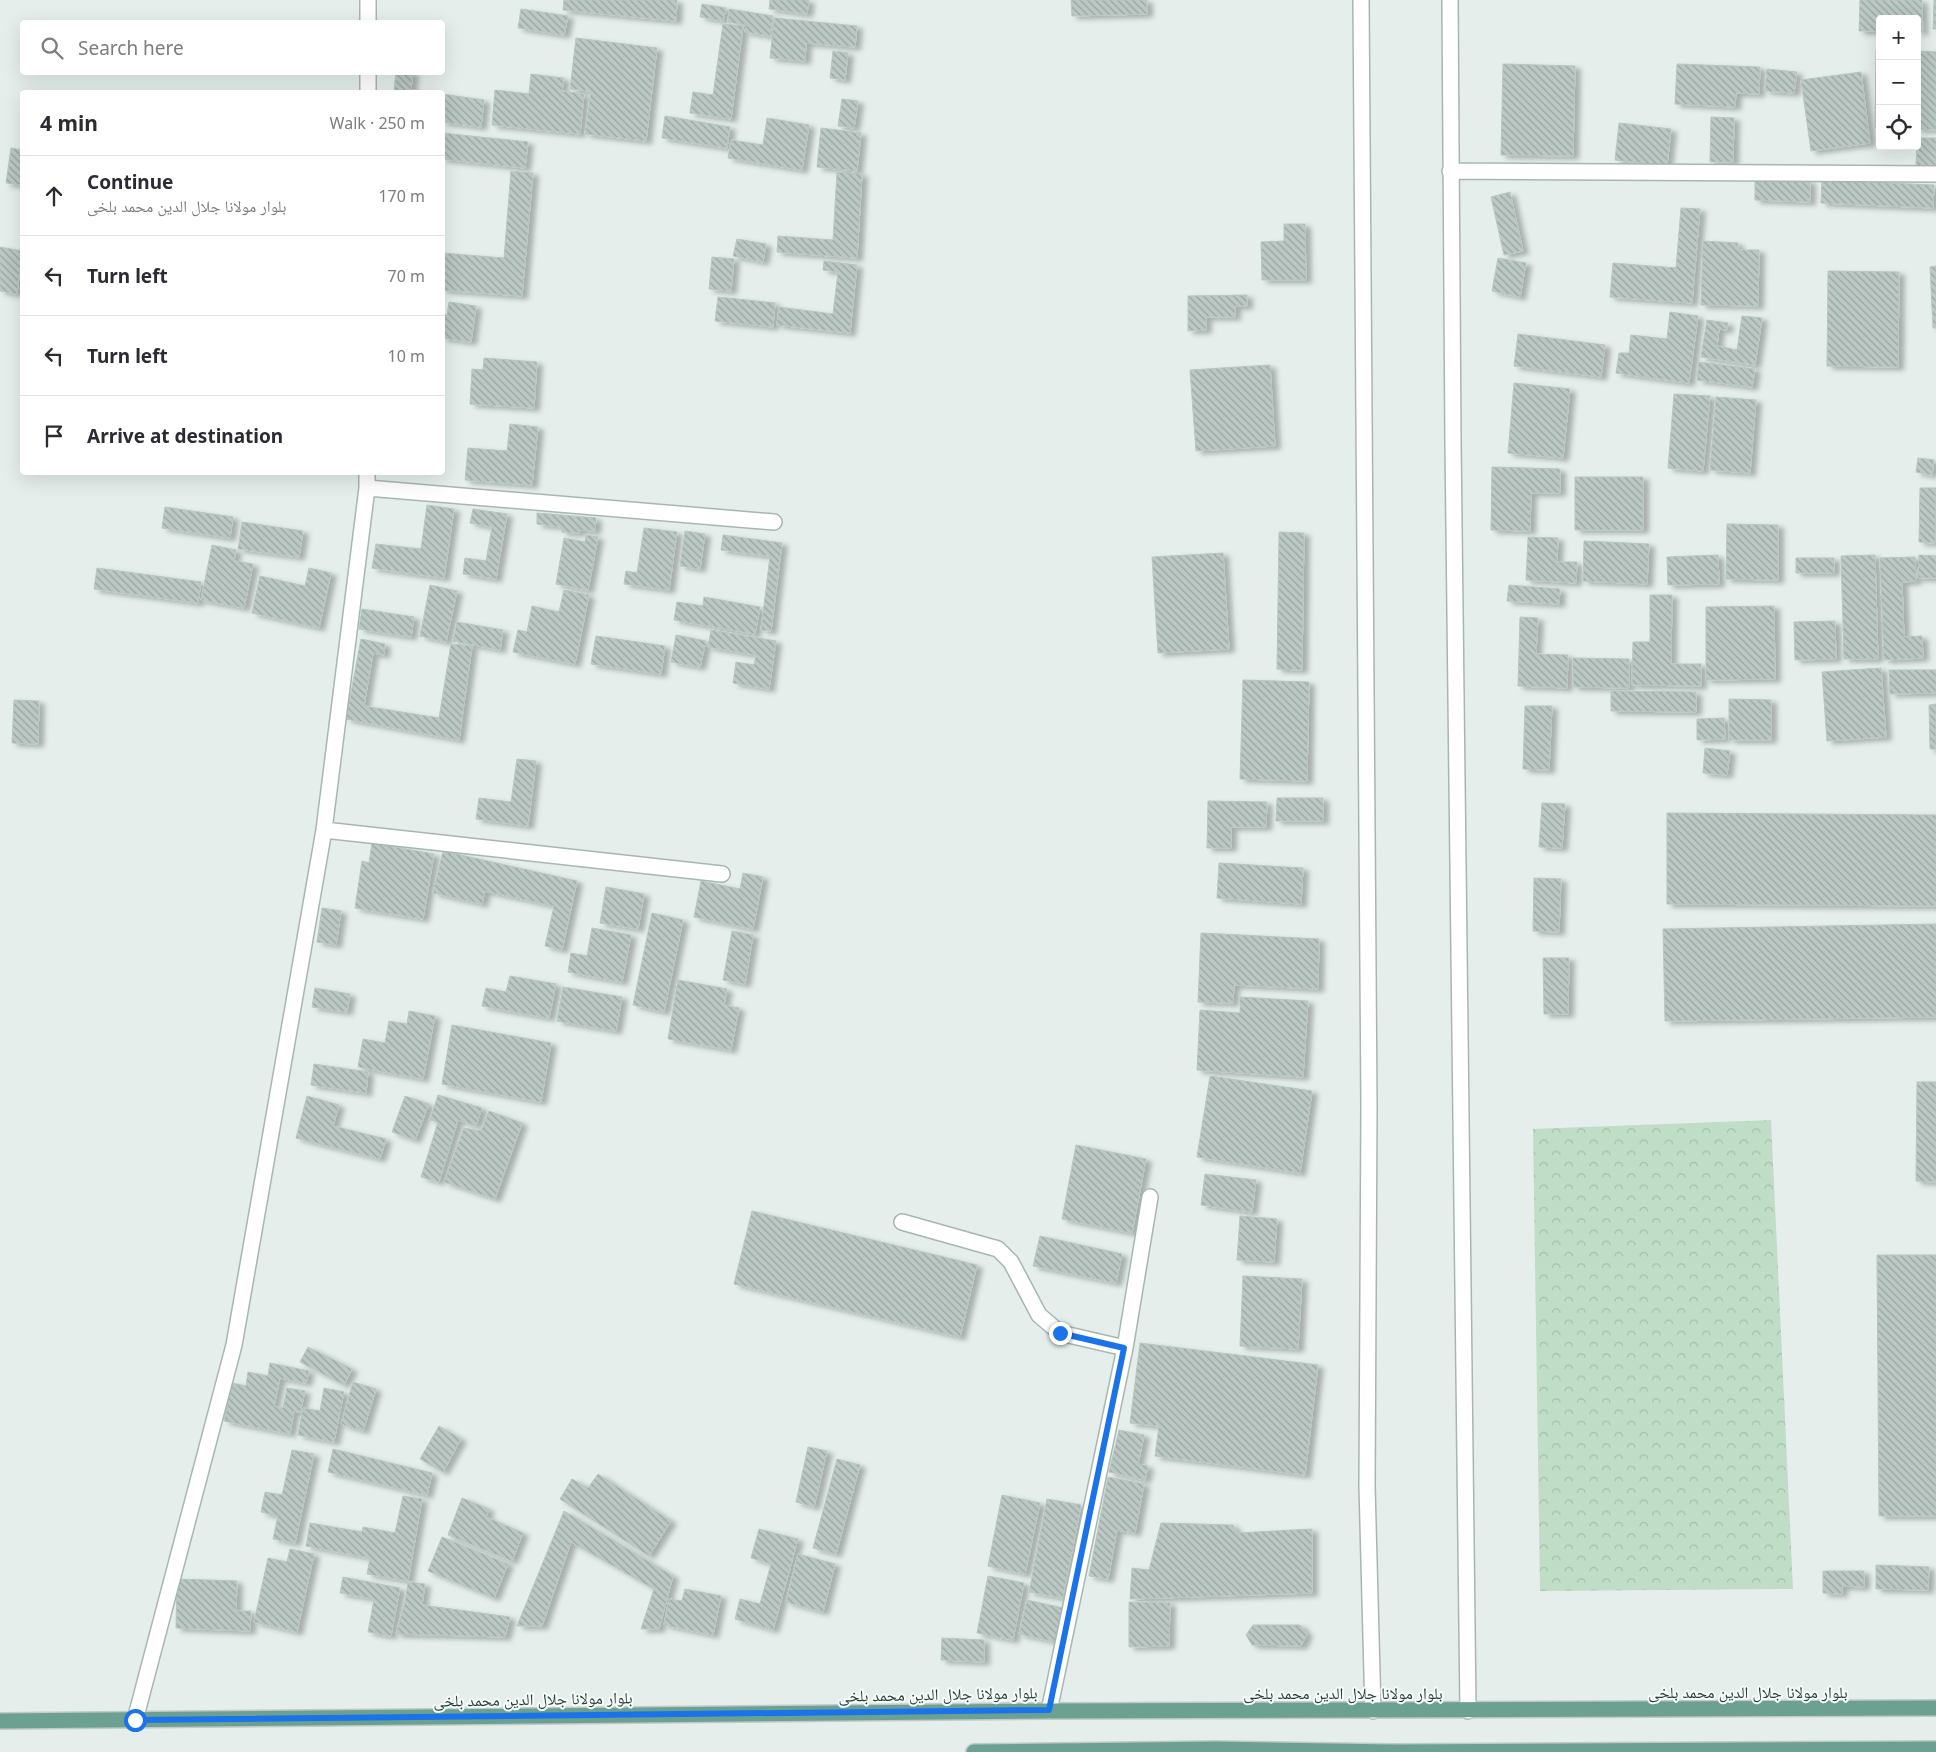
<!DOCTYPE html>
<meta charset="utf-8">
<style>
:root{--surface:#fff;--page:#f7f7f7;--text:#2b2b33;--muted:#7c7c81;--line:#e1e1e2}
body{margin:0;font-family:"Noto Sans","Noto Naskh Arabic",sans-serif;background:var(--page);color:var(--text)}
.controls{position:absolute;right:15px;top:15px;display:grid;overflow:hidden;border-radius:5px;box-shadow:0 5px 20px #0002}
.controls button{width:45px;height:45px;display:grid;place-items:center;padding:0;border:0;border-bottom:1px solid var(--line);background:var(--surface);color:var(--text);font:25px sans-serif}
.stop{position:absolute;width:15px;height:15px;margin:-11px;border:4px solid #1a73e8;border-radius:50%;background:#fff}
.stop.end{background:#1a73e8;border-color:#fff;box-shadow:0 1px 5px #0008}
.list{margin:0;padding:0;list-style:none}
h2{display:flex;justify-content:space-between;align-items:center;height:65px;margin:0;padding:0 20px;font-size:21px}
h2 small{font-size:16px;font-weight:400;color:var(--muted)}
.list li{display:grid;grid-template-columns:32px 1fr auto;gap:15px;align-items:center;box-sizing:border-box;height:80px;padding:0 20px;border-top:1px solid var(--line)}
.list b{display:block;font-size:19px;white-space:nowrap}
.list p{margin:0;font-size:16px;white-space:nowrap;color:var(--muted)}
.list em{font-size:16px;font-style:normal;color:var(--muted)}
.icon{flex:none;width:28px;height:28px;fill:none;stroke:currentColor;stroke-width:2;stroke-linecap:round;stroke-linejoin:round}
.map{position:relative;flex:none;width:1936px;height:1752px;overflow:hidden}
.search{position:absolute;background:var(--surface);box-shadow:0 5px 20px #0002;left:20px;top:20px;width:425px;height:55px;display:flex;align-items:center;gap:12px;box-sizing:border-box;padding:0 18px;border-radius:5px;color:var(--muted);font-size:19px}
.panel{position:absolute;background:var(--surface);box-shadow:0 5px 20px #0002;left:20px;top:90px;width:425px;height:385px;border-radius:5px}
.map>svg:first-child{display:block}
.park{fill:url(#park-crowns)}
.building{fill:url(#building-back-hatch);stroke:#b8c7c0;filter:url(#shadow)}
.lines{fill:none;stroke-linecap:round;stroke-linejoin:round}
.minor-casing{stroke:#a8b6b1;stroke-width:18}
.major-casing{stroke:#c2c9c7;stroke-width:18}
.minor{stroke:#fff;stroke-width:15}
.major{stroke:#6ca192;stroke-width:15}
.route{stroke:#1a73e8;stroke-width:6}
.labels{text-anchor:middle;stroke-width:4;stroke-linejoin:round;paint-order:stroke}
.street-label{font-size:16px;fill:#253f37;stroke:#f6faf8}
</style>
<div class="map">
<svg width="1936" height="1752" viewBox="0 0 1936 1752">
<defs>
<pattern id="park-crowns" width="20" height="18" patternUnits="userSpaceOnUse" patternTransform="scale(1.25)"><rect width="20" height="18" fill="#c0ddc7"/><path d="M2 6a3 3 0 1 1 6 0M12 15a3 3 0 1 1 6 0" fill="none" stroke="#a5bfac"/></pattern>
<pattern id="building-back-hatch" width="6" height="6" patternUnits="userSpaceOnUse" patternTransform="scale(1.25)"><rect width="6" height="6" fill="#bbc8c3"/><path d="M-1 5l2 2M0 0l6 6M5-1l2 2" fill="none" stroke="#98a49f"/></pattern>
<filter id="shadow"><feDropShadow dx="5.5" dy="3" stdDeviation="2.5" flood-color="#0004"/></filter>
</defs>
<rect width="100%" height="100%" fill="#e5eeea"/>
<path class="park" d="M1771,1120L1793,1589L1540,1591L1533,1129Z"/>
<path class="building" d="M564,0H677L676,21L563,10Z
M770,0H809L807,14L769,9Z
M1071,0H1147V14L1072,16Z
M1860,0H1922V32H1917V19H1880V31H1859Z
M1934,0H1936V29H1933Z
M702,4L726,8L723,21L700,17Z
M521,9L568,16L564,35L518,28Z
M729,9L773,16L770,36L745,32L746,25L728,22Z
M774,18L857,26L855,47L806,43L805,61L770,58Z
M723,24L743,26L731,119L690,113L693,92L713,95Z
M576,38L657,48L646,141L585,134L591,91L570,89Z
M1876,50H1880V128H1875Z
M833,51L848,53L845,80L830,78Z
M1917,51L1936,52V130L1917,129Z
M1503,64L1575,66L1573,156L1501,155Z
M1677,64L1760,67L1759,94L1736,93L1735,107L1675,104Z
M1767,69L1797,72L1794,93L1765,91Z
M396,72H413L411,90L430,92H394Z
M1861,72L1870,143L1811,151L1801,80Z
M531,74L564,78L562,91L584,94L580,134L492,125L495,90L529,94Z
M442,94L484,100L481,127L442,122Z
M842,99L858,101L854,128L838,126Z
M665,116L730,127L727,148L662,138Z
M1711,117L1734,118L1733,162H1710Z
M767,118L809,125L802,170L728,158L731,140L763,145Z
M1619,123L1671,129L1667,166L1615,160Z
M821,128L861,133L857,171L817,167Z
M442,133L528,142L525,168L442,159Z
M1917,138H1936V167H1916Z
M11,148L22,150V185L6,183Z
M511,171L533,173L522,296L442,290V253L504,258Z
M837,172L862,174L857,258L777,252L778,236L833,240Z
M1755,179L1810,181V202L1755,200Z
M1822,180L1934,185L1933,208L1821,203Z
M1510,192L1523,251L1504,255L1491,197Z
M1681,208L1700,209L1692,303L1610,297L1613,263L1676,268Z
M1284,224H1305L1306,280H1262L1261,242L1284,241Z
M737,239L766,244L763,262L733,256Z
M1703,241L1738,243V250H1759L1758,306L1701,305Z
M0,247L22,251L17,294L0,291Z
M712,257L734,259L731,291L709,289Z
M1498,258L1526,263L1520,297L1492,291Z
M824,261L857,265L850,333L777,325L779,307L833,314L838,272L823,270Z
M1936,266V328H1933L1930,267Z
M1828,271L1899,272L1898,367L1827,366Z
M1247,295V306H1235V317H1206V330L1188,331V296Z
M718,297L775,303L773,327L715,321Z
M449,302L476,306L471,342L442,338V314L447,315Z
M1670,312L1698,316L1689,383L1616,373L1619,353H1629L1631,335L1667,339Z
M1742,316L1762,318L1755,365L1701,357L1707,320L1728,323L1727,330L1719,329L1717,346L1737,350Z
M1518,334L1605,345L1601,377L1514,366Z
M484,358L537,362L534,408L470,404L472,369L483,370Z
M1699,362L1755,369L1752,387L1697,380Z
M1270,365L1275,446L1196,451L1190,370Z
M1514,383L1570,389L1563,458L1508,453Z
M1674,394L1710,396L1703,471L1668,468Z
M1716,397L1756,400L1750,473L1710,470Z
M510,424L538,427L532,485L465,480L468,448L507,451Z
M1918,458L1934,460L1932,475L1916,472Z
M1492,467L1560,469V493H1531L1530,531L1491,530Z
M1575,477H1643V530H1575Z
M1920,488H1936L1935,543L1919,542Z
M427,505L454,509L444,578L372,568L376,544L421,549Z
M165,507L233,517L230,538L162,528Z
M473,509L507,514L496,579L463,574L465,558L486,561L492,527L470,523Z
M537,513L596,518L595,531L579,530V533L562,532V527L537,524Z
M242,522L303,531L299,557L238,549Z
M1727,524L1778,525V580L1726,579Z
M644,528L677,532L669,590L624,584L626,571L637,573Z
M685,531L705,534L700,569L680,566Z
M1279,532L1304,533L1302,670L1277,669Z
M586,535L598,537L588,590L556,584L564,538L585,542Z
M723,535L782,543L771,631L761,630L770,556L721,550Z
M1528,537L1558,538L1557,562H1577L1576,583L1526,580Z
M1584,541L1649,544L1647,584L1583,581Z
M212,545L236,550L234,561L253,564L244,608L201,600Z
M1223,553L1229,649L1158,653L1152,557Z
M1718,555L1719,584L1668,585L1667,557Z
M1875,555L1878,659H1844L1841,556Z
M1919,555L1936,556V578H1918Z
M1915,557L1916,581L1902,582L1904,637L1922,636L1923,658L1884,660L1880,558Z
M1796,558H1834V573H1796Z
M97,568L201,582L198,603L94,589Z
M309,568L331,573L319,628L252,613L260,576L305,586Z
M430,585L457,591L446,642L420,636Z
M1509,585L1560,589L1559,604L1507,601Z
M564,590L589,595L575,664L513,652L518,630L527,632L532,606L559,612Z
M1650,595H1672L1671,664H1701V686L1632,685L1633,642H1650Z
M704,597L760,607L755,634L674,620L677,602L703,606Z
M1774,606L1775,679L1706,680V607Z
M362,609L414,617L411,637L359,629Z
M1520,617L1538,618L1536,654L1568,655L1567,688L1518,686Z
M1835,621L1836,659L1795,660L1794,622Z
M457,622L503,630L500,650L453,641Z
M711,630L776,641L769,689L733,683L736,662L754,665L756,655L708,647Z
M676,635L706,641L700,667L671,662Z
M596,636L665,646L661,674L591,664Z
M361,639L385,644L384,655L373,653L364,706L439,718L451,644L472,646L459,740L346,719Z
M1573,658L1629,659V688L1573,687Z
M1881,668L1886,737L1827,741L1822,672Z
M1889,670H1936V693L1890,694Z
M1243,680L1309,682L1307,781L1240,779Z
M1611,691L1696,692V712L1611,711Z
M1729,699L1771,700V740H1729Z
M14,700L39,701L38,744L12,743Z
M1936,704V749H1930L1929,705Z
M1525,706H1552L1549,770L1523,769Z
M1724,718L1725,739L1697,740V719Z
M1705,748L1730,751L1727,775L1703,773Z
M517,759L536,761L528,826L476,819L479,798L511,802Z
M1277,798H1323V821H1276Z
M1208,801L1267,802L1266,827H1231V848H1207Z
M1542,803L1565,804L1562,848L1539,847Z
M1667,813L1936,815V906L1667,904Z
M372,843L434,854L423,919L355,908L362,861L369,863Z
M443,851L577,881L562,950L545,946L554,906L485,891L482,904L433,893Z
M1219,863L1303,868L1301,904L1217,898Z
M743,873L763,877L753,929L694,917L701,881L740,889Z
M1534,878L1561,879L1559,932L1533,931Z
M606,887L644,894L638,929L600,923Z
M322,908L341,911L336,945L317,942Z
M652,913L683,920L664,1012L633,1005Z
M1936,924V1017L1665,1021L1663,929Z
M592,928L631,935L622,982L568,972L571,953L587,956Z
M732,931L753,935L745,984L723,980Z
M1201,933L1319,939L1318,989L1234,985L1233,1003L1198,1002Z
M1543,958H1569L1568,1014H1544Z
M510,976L556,984L549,1018L482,1006L486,988L506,992Z
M678,980L727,989L724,1005L739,1008L731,1050L668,1039Z
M563,987L622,997L616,1031L557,1021Z
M315,988L350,994L347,1012L312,1007Z
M1240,997L1308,1001L1303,1077L1197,1070L1200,1010L1240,1013Z
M409,1011L435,1016L423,1079L358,1067L363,1039L385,1043L389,1021L407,1024Z
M452,1025L551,1043L541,1102L442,1084Z
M314,1064L368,1072L366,1093L311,1085Z
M1210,1076L1312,1091L1300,1173L1197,1157Z
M1917,1082H1936V1182L1916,1181Z
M438,1095L482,1108L476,1126L458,1120L439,1182L421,1177L438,1122L430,1120Z
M307,1096L339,1105L333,1126L386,1139L380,1159L296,1138Z
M405,1096L429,1104L415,1140L392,1132Z
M489,1111L522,1123L495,1199L444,1182L464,1128L481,1131Z
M1076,1145L1146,1159L1132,1233L1062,1219Z
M1205,1174L1256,1180L1252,1212L1201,1205Z
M752,1211L977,1265L960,1337L734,1284Z
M1240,1216L1277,1219L1274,1262L1237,1260Z
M1040,1236L1122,1254L1116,1283L1033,1266Z
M1877,1255H1936V1516H1879Z
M1243,1276L1302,1279L1298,1349L1240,1346Z
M1140,1343L1318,1365L1305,1475L1155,1456L1159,1426L1130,1423Z
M308,1347L352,1369L344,1385L300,1362Z
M270,1363L309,1371L306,1383L280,1378L274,1406L283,1408L287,1388L305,1391L300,1413L294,1411L290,1434L224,1421L232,1383L246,1386L248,1372L268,1376Z
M353,1382L376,1389L363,1431L341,1424Z
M324,1388L344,1392L334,1442L298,1435L303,1408L320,1411Z
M439,1426L461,1439L443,1472L420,1459Z
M1119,1430L1144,1435L1138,1464L1148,1466L1145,1480L1109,1472Z
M808,1447L827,1451L814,1507L796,1502Z
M333,1449L432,1473L427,1495L328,1472Z
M292,1450L314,1454L295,1543L273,1539L278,1516L261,1512L265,1492L282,1495Z
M837,1459L860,1465L836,1554L813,1548Z
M598,1474L671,1521L649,1556L560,1499L572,1479L588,1488Z
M1108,1477L1144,1484L1135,1533L1117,1530L1108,1579L1089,1576Z
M1002,1495L1040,1503L1025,1574L988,1566Z
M403,1496L422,1499L408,1581L367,1574L370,1558L306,1546L310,1523L362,1532L363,1527L395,1533Z
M462,1498L489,1509L486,1517L523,1533L512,1561L448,1535Z
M1047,1499L1081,1505L1063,1598L1029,1592Z
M564,1511L673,1576L659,1629H641L654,1589L571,1542L542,1626H517Z
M1161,1523L1233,1525L1237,1533L1312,1529V1593L1130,1599L1132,1568L1149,1570Z
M759,1529L798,1539L773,1630L735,1619L740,1599L760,1604L771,1564L751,1558Z
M442,1537L508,1564L494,1598L428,1571Z
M290,1549L314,1554L297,1632L254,1622L268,1558L287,1562Z
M798,1554L835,1564L823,1612L786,1602Z
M1876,1565L1929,1567L1928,1590L1876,1589Z
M1823,1571H1864V1587L1842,1586V1594L1823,1593Z
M988,1576L1024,1583L1013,1640L977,1633Z
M343,1577L400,1588L391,1636L368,1632L374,1599L340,1593Z
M177,1579L237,1581L236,1611H251L250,1631L176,1628Z
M408,1582L425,1584L422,1605L510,1617L505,1637L396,1634L405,1602Z
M685,1589L721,1596L713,1635L664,1625L669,1599L682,1601Z
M1027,1600L1063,1608L1056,1642L1019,1634Z
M1129,1602L1170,1603L1169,1646L1129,1647Z
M1253,1625H1300L1307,1634L1301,1646L1252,1645L1246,1635Z
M942,1638L984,1640V1662L941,1660Z"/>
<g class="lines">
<g class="minor-casing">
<path id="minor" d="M1361,0L1369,1106L1367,1486L1373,1711
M1450,0L1453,442L1468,1711
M368,22V0
M368,92V72
M1450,171L1936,174
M367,488L774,522
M324,830L722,874
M902,1222L998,1249L1011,1262L1039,1315L1060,1333L1125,1348
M1049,1711L1125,1348L1150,1197
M135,1720L234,1345L324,830L367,488V472"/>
</g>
<g class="major-casing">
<path id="major" d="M0,1721L1049,1711L1936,1708
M974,1752L1216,1749L1393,1752L1936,1749"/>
</g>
<use href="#minor" class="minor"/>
<use href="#major" class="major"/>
</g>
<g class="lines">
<path class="route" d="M135,1720L1049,1710L1124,1348L1060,1333"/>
</g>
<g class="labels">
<g class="street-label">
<text x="1748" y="1698">بلوار مولانا جلال الدین محمد بلخی</text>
<text x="1343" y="1699">بلوار مولانا جلال الدین محمد بلخی</text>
<text transform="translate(938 1694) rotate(-1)" y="6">بلوار مولانا جلال الدین محمد بلخی</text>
<text transform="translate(533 1699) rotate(-1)" y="6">بلوار مولانا جلال الدین محمد بلخی</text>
</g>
</g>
</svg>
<div class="controls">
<button>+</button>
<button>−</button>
<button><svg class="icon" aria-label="locate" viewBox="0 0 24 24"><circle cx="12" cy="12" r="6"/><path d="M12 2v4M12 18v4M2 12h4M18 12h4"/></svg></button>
</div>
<div class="stop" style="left:135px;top:1720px"></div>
<div class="stop end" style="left:1060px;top:1333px"></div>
<div class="search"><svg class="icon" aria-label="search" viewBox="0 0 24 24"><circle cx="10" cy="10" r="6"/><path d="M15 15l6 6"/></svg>Search here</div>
<section class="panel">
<h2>4 min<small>Walk · 250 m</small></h2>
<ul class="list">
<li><svg class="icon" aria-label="ahead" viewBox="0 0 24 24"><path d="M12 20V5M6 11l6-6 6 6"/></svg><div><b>Continue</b><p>بلوار مولانا جلال الدین محمد بلخی</p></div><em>170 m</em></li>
<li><svg class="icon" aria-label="left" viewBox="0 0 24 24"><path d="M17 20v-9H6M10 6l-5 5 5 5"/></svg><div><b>Turn left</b></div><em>70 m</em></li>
<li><svg class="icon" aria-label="left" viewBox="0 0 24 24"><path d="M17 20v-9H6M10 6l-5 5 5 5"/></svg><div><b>Turn left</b></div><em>10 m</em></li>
<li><svg class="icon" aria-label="arrive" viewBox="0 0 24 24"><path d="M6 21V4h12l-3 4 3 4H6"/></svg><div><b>Arrive at destination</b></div></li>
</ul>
</section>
</div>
